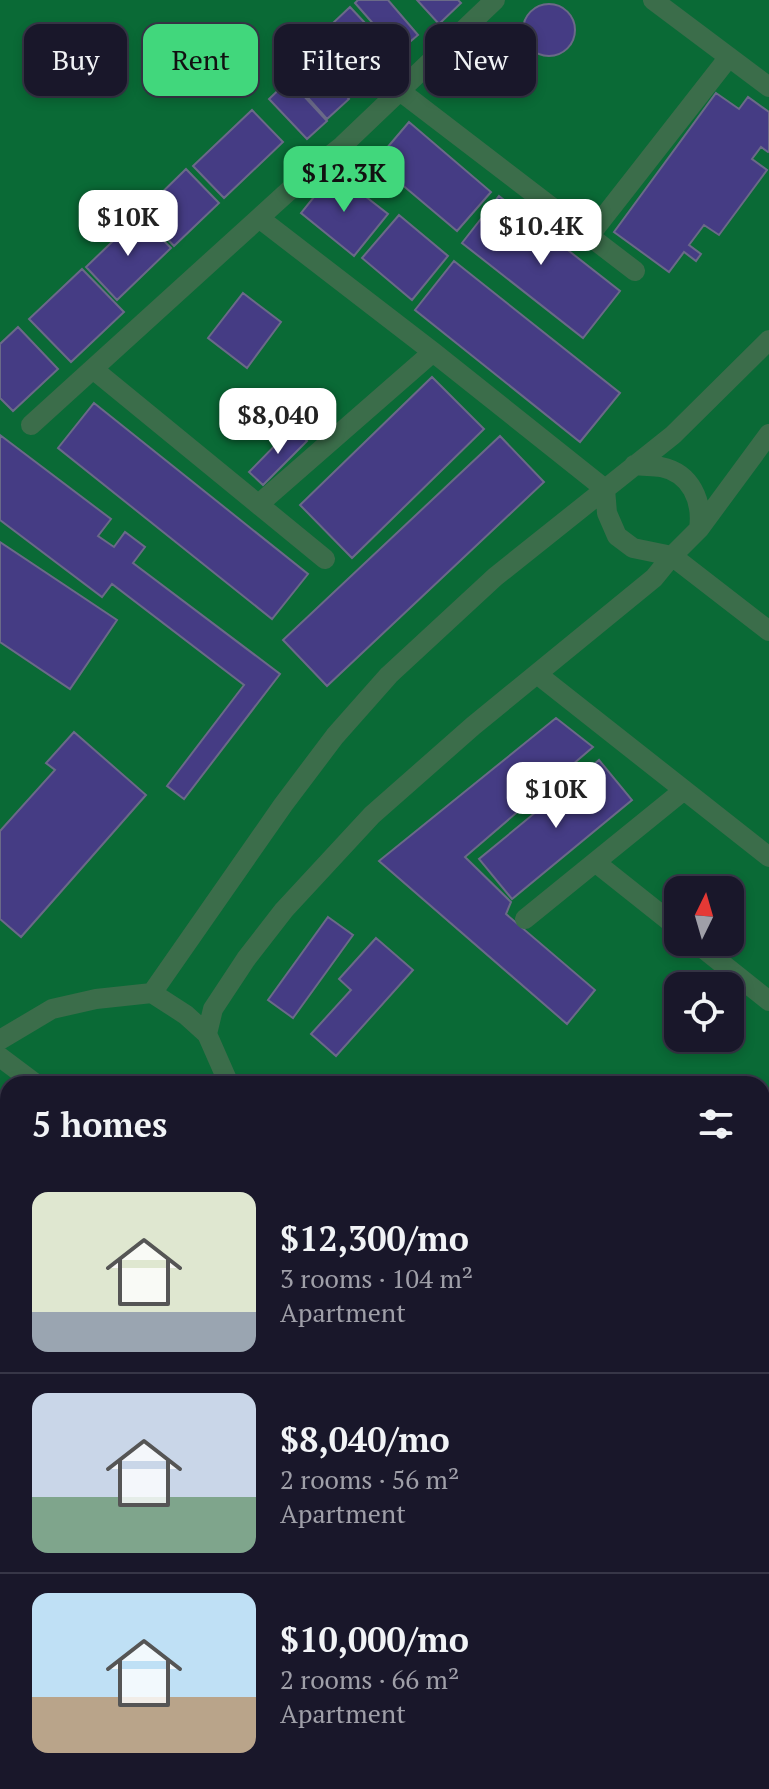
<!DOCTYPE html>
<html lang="en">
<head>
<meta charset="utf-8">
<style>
  :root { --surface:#19172a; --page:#222032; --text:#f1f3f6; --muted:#9f9fa8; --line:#373647; --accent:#41d77c }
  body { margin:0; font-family:"PT Serif",serif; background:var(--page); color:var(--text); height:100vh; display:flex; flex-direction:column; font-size:30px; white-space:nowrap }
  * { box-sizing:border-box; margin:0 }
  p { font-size:26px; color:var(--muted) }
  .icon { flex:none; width:44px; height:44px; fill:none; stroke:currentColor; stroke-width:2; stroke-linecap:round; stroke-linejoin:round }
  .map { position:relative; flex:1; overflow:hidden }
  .side { position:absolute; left:0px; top:1076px; width:770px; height:714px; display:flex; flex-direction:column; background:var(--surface); border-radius:24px 24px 0 0; box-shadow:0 4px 12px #0003,0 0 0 2px var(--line) }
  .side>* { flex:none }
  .banner { position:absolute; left:24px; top:24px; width:722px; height:72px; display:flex; gap:16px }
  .needle { width:52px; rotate:5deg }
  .controls { position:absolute; left:664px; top:876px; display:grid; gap:16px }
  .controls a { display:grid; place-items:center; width:80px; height:80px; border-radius:16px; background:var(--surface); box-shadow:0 4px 12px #0003,0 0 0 2px var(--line); font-size:40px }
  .price { position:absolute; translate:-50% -68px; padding:0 18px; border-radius:16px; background:#fff; color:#222; font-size:26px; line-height:52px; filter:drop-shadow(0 2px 4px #0008) }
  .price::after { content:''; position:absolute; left:50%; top:48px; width:24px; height:18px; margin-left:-12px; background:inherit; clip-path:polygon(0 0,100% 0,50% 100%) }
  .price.active { background:var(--accent); color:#111 }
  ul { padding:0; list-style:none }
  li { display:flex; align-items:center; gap:24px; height:200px; padding:0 32px }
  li+li { border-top:2px solid var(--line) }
  li span { display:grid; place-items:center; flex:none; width:224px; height:160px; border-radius:16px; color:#555 }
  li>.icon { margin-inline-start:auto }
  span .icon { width:96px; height:96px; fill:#fffc; stroke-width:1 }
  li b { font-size:34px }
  h2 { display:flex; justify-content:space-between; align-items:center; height:96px; padding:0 32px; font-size:34px }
  .chip { padding:0 28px; border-radius:16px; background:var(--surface); box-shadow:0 4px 12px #0003,0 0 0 2px var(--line); font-size:28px; line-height:72px }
  .chip.active { background:var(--accent); color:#111 }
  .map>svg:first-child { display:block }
  .forest { fill:#0a6a36; fill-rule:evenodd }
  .building { fill:#453c84; stroke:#6a6a88; stroke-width:2 }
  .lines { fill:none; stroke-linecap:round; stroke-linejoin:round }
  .street { stroke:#3b6d4a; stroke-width:20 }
</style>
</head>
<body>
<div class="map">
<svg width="769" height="1789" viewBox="0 0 769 1789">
  <rect width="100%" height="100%" fill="#211f38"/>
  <path class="forest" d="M 0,0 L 769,0 L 769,1789 L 0,1789 ZM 678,890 L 730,890 L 730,942 L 678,942 ZM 678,986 L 730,986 L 730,1038 L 678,1038 ZM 8,1084 L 762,1084 L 762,1782 L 8,1782 Z"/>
  <path class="building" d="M 358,0 L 388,0 L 418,35 L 398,52 L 355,3 Z
    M 417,0 L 458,0 L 461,3 L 439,24 Z
    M523 30a26 26 0 1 1 52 0a26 26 0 1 1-52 0Z
    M 350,7 L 396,56 L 378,72 L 333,23 Z
    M 329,25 L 374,78 L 353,96 L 307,43 Z
    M 305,50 L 349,99 L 327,119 L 283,70 Z
    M 289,80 L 327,121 L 307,139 L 269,99 Z
    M 716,93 L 739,109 L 748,97 L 769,112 L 769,151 L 768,152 L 761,147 L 752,159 L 767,170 L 719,235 L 704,225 L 689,245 L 701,254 L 696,261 L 684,252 L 669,272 L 614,232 Z
    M 252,110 L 283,142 L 224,198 L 193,166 Z
    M 409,122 L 491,192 L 457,231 L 375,162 Z
    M 186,169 L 219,203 L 174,246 L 142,212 Z
    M 334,172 L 388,214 L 354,256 L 301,213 Z
    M 499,196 L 620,291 L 583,338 L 462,243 Z
    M 399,215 L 448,256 L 412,300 L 362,258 Z
    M 139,216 L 171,248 L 117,300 L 86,267 Z
    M 454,261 L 620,393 L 580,442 L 415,310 Z
    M 82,269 L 124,312 L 71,362 L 29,319 Z
    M 243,293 L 281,322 L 247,368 L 208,338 Z
    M 18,327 L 58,369 L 13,411 L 0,398 L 0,344 Z
    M 432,377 L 484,429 L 352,558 L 300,505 Z
    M 94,403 L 308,574 L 272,619 L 58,448 Z
    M 293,427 L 307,441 L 263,485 L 249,472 Z
    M 0,435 L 111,519 L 98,536 L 114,547 L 125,532 L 145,547 L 133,563 L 280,674 L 184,799 L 167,786 L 244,685 L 112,584 L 102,597 L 0,520 Z
    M 500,436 L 544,482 L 327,686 L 283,640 Z
    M 0,542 L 117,620 L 70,689 L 0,642 Z
    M 556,718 L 593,747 L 465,857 L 511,902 L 506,914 L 595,990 L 567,1024 L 379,861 Z
    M 74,732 L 146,795 L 21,937 L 0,919 L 0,831 L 55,770 L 46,763 Z
    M 599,760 L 632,800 L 512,899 L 479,859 Z
    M 328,917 L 353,935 L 293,1018 L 268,1000 Z
    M 376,938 L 413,970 L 336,1056 L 311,1034 L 351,990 L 339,979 Z
    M 422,1077 L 433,1078 L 444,1084 L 408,1084 Z
    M 769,1182 L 769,1226 L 762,1233 L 762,1189 Z
    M 762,1448 L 769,1453 L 769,1524 L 762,1519 Z"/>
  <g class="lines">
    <path class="street" d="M 653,0 L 769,87
      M 400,91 L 635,271
      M 259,218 L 433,352 L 605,489 L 607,513 L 617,536 L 633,548 L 672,556 L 769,631
      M 589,236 L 729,57
      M 93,369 L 325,559
      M 31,425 L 314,168 L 342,146 L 495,0
      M 634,465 C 643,466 653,466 661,467 C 691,473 703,501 699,529
      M 259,504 L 433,352
      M 537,674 L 769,857
      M 595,862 L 678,928
      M 525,919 L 684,790
      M 695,942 L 769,1001
      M 152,993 L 186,1015 L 207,1034
      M 0,1040 L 52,1009 L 96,999 L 152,993 L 283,805 L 335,736 L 389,675 L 495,577 L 673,435 L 769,340
      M 0,1057 L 36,1084
      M 229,1084 L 207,1034 L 213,1009 L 246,959 L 284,910 L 372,815 L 473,726 L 654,578 L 672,556 L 699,529 L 769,434
      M 762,1373 L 769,1366
      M 762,1424 L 769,1430
      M 762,1631 L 769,1636
      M 0,1712 L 8,1722
      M 58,1782 L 63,1789"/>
  </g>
</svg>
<div class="controls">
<a><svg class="needle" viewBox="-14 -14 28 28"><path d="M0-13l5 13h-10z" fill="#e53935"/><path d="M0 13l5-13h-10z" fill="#9f9fa8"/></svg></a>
<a><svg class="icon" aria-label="locate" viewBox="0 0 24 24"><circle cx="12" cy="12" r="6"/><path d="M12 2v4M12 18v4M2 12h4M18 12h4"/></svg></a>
</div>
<b class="price active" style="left:344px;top:214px">$12.3K</b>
<b class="price" style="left:128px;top:258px">$10K</b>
<b class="price" style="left:541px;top:267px">$10.4K</b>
<b class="price" style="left:278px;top:456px">$8,040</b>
<b class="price" style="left:556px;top:830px">$10K</b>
<div class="banner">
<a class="chip">Buy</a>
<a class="chip active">Rent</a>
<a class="chip">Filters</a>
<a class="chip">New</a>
</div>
<section class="side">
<h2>5 homes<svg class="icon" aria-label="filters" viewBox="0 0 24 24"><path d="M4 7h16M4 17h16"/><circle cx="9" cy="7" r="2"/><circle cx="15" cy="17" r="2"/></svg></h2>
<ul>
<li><span style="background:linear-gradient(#dfe7d0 75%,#9aa5b1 0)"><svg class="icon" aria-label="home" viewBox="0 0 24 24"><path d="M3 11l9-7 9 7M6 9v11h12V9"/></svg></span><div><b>$12,300/mo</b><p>3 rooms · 104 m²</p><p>Apartment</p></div></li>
<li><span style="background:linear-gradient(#c9d6e8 65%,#7fa58c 0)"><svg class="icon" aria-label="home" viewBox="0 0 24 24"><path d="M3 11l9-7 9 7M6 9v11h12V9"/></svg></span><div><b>$8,040/mo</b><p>2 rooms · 56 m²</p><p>Apartment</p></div></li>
<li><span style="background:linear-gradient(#bfe0f5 65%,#b9a48a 0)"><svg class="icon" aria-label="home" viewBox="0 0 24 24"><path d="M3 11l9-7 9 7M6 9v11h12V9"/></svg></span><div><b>$10,000/mo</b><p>2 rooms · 66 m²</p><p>Apartment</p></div></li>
</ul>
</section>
</div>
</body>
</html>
